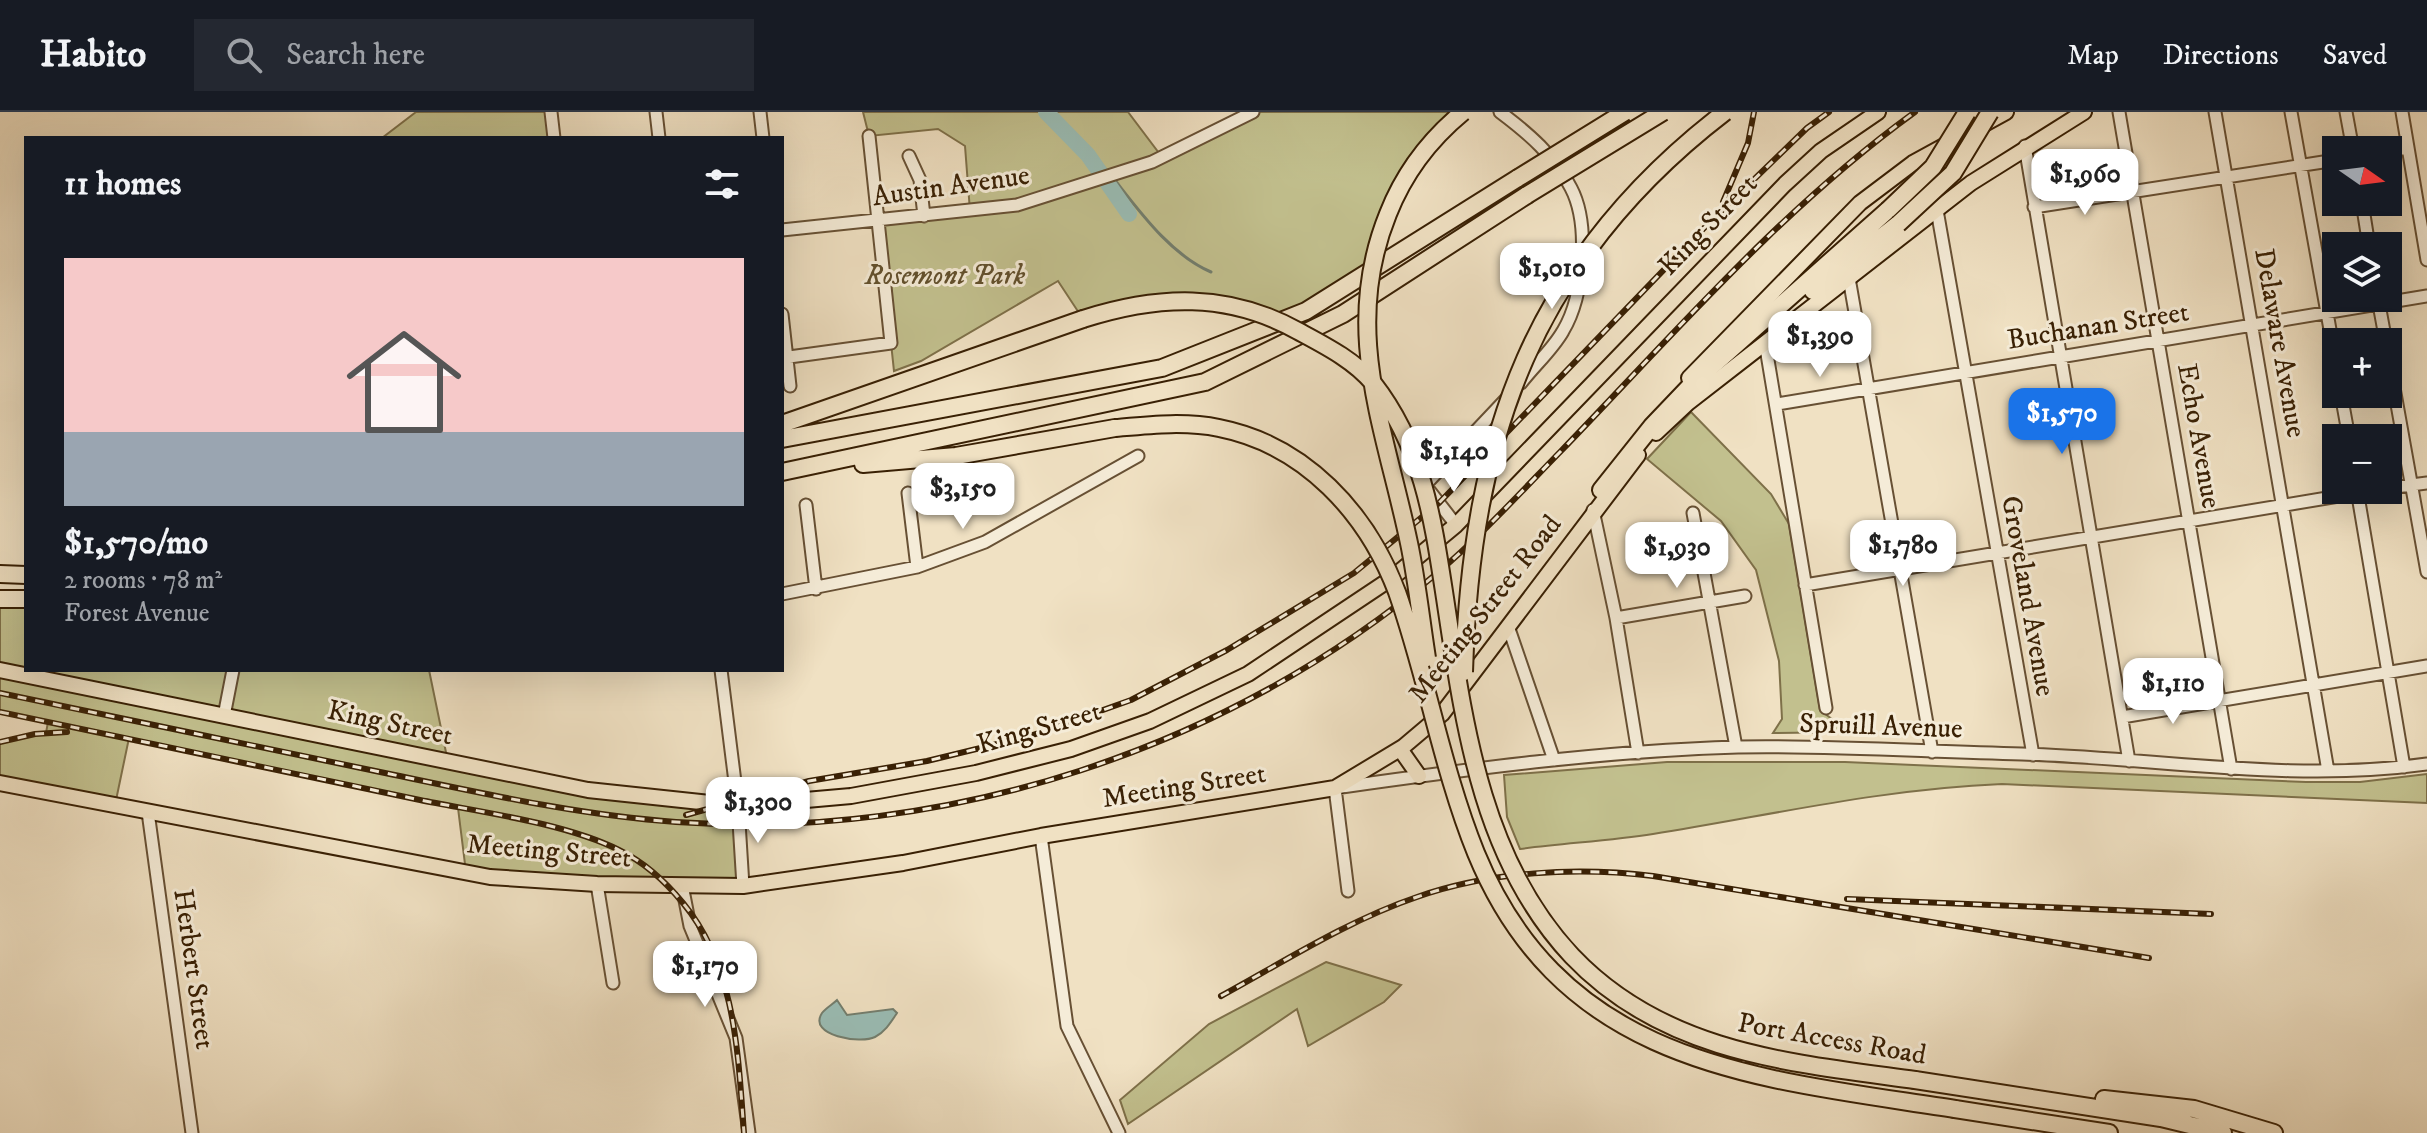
<!DOCTYPE html>
<html lang="en">
<head>
<meta charset="utf-8">
<style>
  :root { --surface:#171b24; --page:#242831; --text:#f1f3f6; --muted:#9ea1a6; --line:#363941; --accent:#1a73e8 }
  body { margin:0; font-family:"IM FELL DW Pica",serif; background:var(--page); color:var(--text); height:100vh; display:flex; flex-direction:column; font-size:30px; white-space:nowrap }
  * { box-sizing:border-box; margin:0 }
  p { font-size:26px; color:var(--muted) }
  .icon { flex:none; width:44px; height:44px; fill:none; stroke:currentColor; stroke-width:2; stroke-linecap:round; stroke-linejoin:round }
  .map { position:relative; flex:1; overflow:hidden }
  .side { position:absolute; left:24px; top:24px; width:760px; height:536px; display:flex; flex-direction:column; background:var(--surface); border-radius:0px; box-shadow:0 8px 32px #0002 }
  .side>* { flex:none }
  .needle { width:52px; rotate:104deg }
  .buttons { position:absolute; left:2322px; top:24px; display:grid; gap:16px }
  .buttons a { display:grid; place-items:center; width:80px; height:80px; border-radius:0px; background:var(--surface); box-shadow:0 8px 32px #0002; font-size:40px }
  .price { position:absolute; translate:-50% -68px; padding:0 18px; border-radius:16px; background:#fff; color:#222; font-size:26px; line-height:52px; filter:drop-shadow(0 2px 4px #0008) }
  .price::after { content:''; position:absolute; left:50%; top:48px; width:24px; height:18px; margin-left:-12px; background:inherit; clip-path:polygon(0 0,100% 0,50% 100%) }
  .price.on { background:var(--accent); color:#fff }
  ul { padding:0; list-style:none }
  li { display:grid; align-content:center; gap:16px; height:424px; padding:0 40px }
  li+li { border-top:2px solid var(--line) }
  li span { display:grid; place-items:center; height:248px; border-radius:0px; color:#555 }
  li>.icon { margin-inline-start:auto }
  span .icon { width:144px; height:144px; fill:#fffc; stroke-width:1 }
  li b { font-size:34px }
  h2 { display:flex; justify-content:space-between; align-items:center; height:96px; padding:0 40px; font-size:34px }
  header { display:flex; align-items:center; gap:48px; box-sizing:border-box; height:112px; padding:0 40px; background:var(--surface); border-bottom:2px solid var(--line) }
  header strong { font-size:38px }
  nav { display:flex; gap:44px; margin-inline-start:auto; font-size:28px }
  .search { width:560px; height:72px; background:var(--page); display:flex; align-items:center; gap:20px; box-sizing:border-box; padding:0 28px; border-radius:0px; color:var(--muted); font-size:30px }
  .map>svg:first-child { display:block }
  .green { fill:#c2c08e; stroke:#7e7049; stroke-width:2 }
  .water { fill:#9abdb5; stroke:#737e6e; stroke-width:2 }
  .lines { fill:none; stroke-linecap:round; stroke-linejoin:round }
  .stream { stroke:#737e6e; stroke-width:3 }
  .river { stroke:#9abdb5; stroke-width:16 }
  .minor-casing { stroke:#675034; stroke-width:15 }
  .major-casing { stroke:#392004; stroke-width:18 }
  .highway-casing { stroke:#392004; stroke-width:20 }
  .minor { stroke:#f5ecd8; stroke-width:11 }
  .major { stroke:#f0e1c3; stroke-width:14 }
  .highway { stroke:#f0e1c3; stroke-width:16 }
  .rail-casing { stroke:#392004; stroke-width:6 }
  .rail { stroke:#f5ecd8; stroke-width:3; stroke-dasharray:9; stroke-linecap:butt }
  .highway-bridge-casing { stroke:#392004; stroke-width:20; stroke-linecap:butt }
  .highway-bridge { stroke:#f0e1c3; stroke-width:16 }
  .labels { text-anchor:middle; dominant-baseline:central; stroke-width:6; stroke-linejoin:round; paint-order:stroke }
  .street-label { font-size:28px; fill:#392004; stroke:#f5ecd8 }
  .park-label { font-size:28px; font-style:italic; fill:#62502d; stroke:#f5ecd8 }
</style>
</head>
<body>
<header>
<strong>Habito</strong>
<div class="search"><svg class="icon" aria-label="search" viewBox="0 0 24 24"><circle cx="10" cy="10" r="6"/><path d="M15 15l6 6"/></svg>Search here</div>
<nav><a>Map</a><a>Directions</a><a>Saved</a></nav>
</header>
<div class="map">
<svg width="2427" height="1021" viewBox="0 0 2427 1021">
  <rect width="100%" height="100%" fill="#f0e1c3"/>
  <filter id="stains"><feTurbulence type="fractalNoise" baseFrequency=".0025" numOctaves="4"/><feColorMatrix values="0 0 0 0 .2 0 0 0 0 .09 0 0 0 0 .02 0 0 0 .5 -.17"/></filter>
  <radialGradient id="worn" r=".72"><stop offset=".6" stop-color="#630" stop-opacity="0"/><stop offset="1" stop-color="#630" stop-opacity=".3"/></radialGradient>
  <path class="green" d="M 416,0 L 551,0 L 554,26 L 382,26 Z
    M 863,0 L 1128,0 L 1162,45 L 1253,0 L 1460,0 L 1417,47 L 1369,159 L 1281,210 L 1217,190 L 1083,207 L 1058,169 L 921,249 L 894,259 L 878,109 L 970,99 L 965,34 L 938,17 L 869,24 Z
    M 1691,300 L 1771,382 L 1789,412 L 1820,598 L 1849,620 L 1773,621 L 1782,607 L 1779,549 L 1756,458 L 1721,409 L 1647,347 Z
    M 0,487 L 26,487 L 26,558 L 429,558 L 448,650 L 738,694 L 743,774 L 466,760 L 458,696 L 129,626 L 115,693 L 0,671 L 0,630 L 46,621 L 48,610 L 0,600 Z
    M 1667,650 L 1845,650 L 2306,670 L 2360,670 L 2427,662 L 2427,691 L 2002,672 C 1881,677 1772,703 1653,722 C 1609,729 1564,731 1520,737 L 1507,705 L 1504,663 Z
    M 1326,850 L 1401,873 L 1384,890 L 1308,934 L 1297,897 L 1128,1012 L 1120,988 L 1209,912 Z"/>
  <path class="water" d="M 837,888 L 847,903 L 893,897 L 897,901 C 891,910 885,920 875,925 C 861,932 807,924 822,901 C 826,896 833,892 837,888 Z"/>
  <g class="lines">
    <path class="stream" d="M 1052,0 L 1109,61
      M 1114,67 C 1140,100 1171,143 1211,160"/>
    <path class="river" d="M 1046,0 L 1088,43 L 1129,102"/>
    <defs>
      <path id="minor" d="M 551,0 L 554,26
        M 656,0 L 659,26
        M 760,0 L 763,26
        M 1500,0 C 1528,21 1555,44 1571,76 C 1590,112 1584,184 1563,219 C 1553,237 1534,254 1521,271
        M 2119,0 L 2231,657
        M 2215,0 L 2328,659
        M 2291,0 L 2336,251
        M 2346,0 L 2353,38
        M 2402,0 L 2427,148
        M 2025,34 L 2129,649
        M 2388,39 L 2408,36
        M 909,44 L 920,68 L 924,104
        M 2362,90 L 2369,134
        M 2034,95 L 2336,48
        M 1937,98 L 2033,643
        M 782,118 L 1017,93 L 1152,50 L 1253,0
        M 1849,166 L 1932,640
        M 2378,187 L 2386,230
        M 782,202 L 790,274
        M 1765,230 L 1826,596
        M 2388,242 L 2427,460
        M 782,246 L 891,231 L 869,24
        M 2341,282 L 2349,326
        M 1777,292 L 2427,184
        M 2388,376 L 2427,371
        M 2357,378 L 2404,655
        M 908,381 L 917,455
        M 806,393 L 816,477
        M 1593,398 L 1616,506 L 1638,641
        M 1693,401 L 1736,635
        M 1456,413 L 1425,373 L 1509,284
        M 1805,473 L 2375,378
        M 782,482 L 917,455 L 985,430 L 1138,344
        M 1616,506 L 1745,484
        M 1508,514 L 1554,648
        M 721,558 L 738,694 L 743,774
        M 224,604 L 233,558
        M 2122,605 L 2427,554
        M 148,700 L 192,1021
        M 1041,724 L 1067,914 L 1119,1021
        M 597,772 L 613,871
        M 682,773 L 690,814 L 736,926 L 749,1021
        M 1348,779 L 1335,676 C 1468,657 1603,639 1738,635 C 1833,633 1928,640 2022,642 C 2157,646 2292,671 2427,652"/>
      <path id="major" d="M 1689,266 L 1860,91 L 1913,51 L 2006,0
        M 1656,321 L 1688,291 L 1971,71 L 2084,0
        M 0,558 L 588,678 L 738,694 L 851,684 L 976,661 L 1071,637 L 1150,609 L 1248,562 L 1392,466 L 1456,413 L 1785,72 L 1821,39 L 1878,0
        M 1400,637 L 1419,664
        M 0,671 L 490,765 L 597,772 L 743,774 L 903,751 L 1041,724 L 1335,676 L 1403,635 L 1442,602 L 1638,343"/>
      <path id="highway" d="M 1813,179 L 1898,112
        M 782,312 L 1083,207
        M 782,327 L 1162,256 L 1306,199 L 1518,66
        M 863,352 L 956,344 L 1115,316
        M 782,360 L 1205,270 L 1343,202 L 1527,83
        M 1601,378 L 1652,314 L 1693,271 L 1888,98
        M 0,462 L 26,463
        M 0,487 L 26,487
        M 1915,968 L 2161,1006 L 2223,1021
        M 2104,987 L 2194,997 L 2274,1021
        M 1955,997 L 2109,1021"/>
    </defs>
    <use href="#minor" class="minor-casing"/>
    <use href="#major" class="major-casing"/>
    <use href="#highway" class="highway-casing"/>
    <use href="#minor" class="minor"/>
    <use href="#major" class="major"/>
    <use href="#highway" class="highway"/>
    <defs>
      <path id="rail" d="M 1723,90 L 1748,31 L 1754,0
        M 0,581 C 128,608 257,634 385,661 C 482,681 577,703 676,710 C 946,729 1229,637 1436,462 C 1481,424 1520,381 1561,339 C 1674,222 1782,96 1915,0
        M 0,600 C 140,629 280,658 420,688 C 480,700 565,711 619,738 C 644,750 665,769 683,791 C 736,855 738,943 744,1021
        M 0,630 L 35,622 L 67,620
        M 686,703 L 809,669 L 927,649 L 1030,624 L 1131,588 L 1227,538 L 1354,461 L 1439,391 L 1707,113 L 1807,16 L 1829,0
        M 1847,787 L 2211,802
        M 1221,884 C 1285,849 1349,808 1417,785 C 1491,759 1577,755 1653,764 L 2149,846"/>
    </defs>
    <use href="#rail" class="rail-casing"/>
    <use href="#rail" class="rail"/>
    <defs>
      <path id="highway-bridge" d="M 1518,66 L 1625,0
        M 1527,83 L 1663,0
        M 1888,98 L 1933,55 L 1967,0
        M 1898,112 L 1953,61 L 1990,0
        M 1083,207 C 1158,183 1228,180 1298,219 C 1324,233 1354,248 1373,271 C 1423,335 1433,408 1445,486 C 1464,612 1481,747 1572,844 C 1664,941 1791,951 1915,968
        M 1115,316 C 1149,313 1185,309 1219,316 C 1305,333 1367,401 1397,480 C 1427,565 1442,657 1476,741 C 1564,955 1757,966 1955,997
        M 1427,546 C 1421,508 1417,469 1409,431 C 1385,316 1341,218 1388,102 C 1404,61 1429,28 1463,0
        M 1464,560 C 1471,325 1533,147 1725,0"/>
    </defs>
    <use href="#highway-bridge" class="highway-bridge-casing"/>
    <use href="#highway-bridge" class="highway-bridge"/>
  </g>
  <g class="labels">
    <g class="street-label">
      <text transform="translate(951 74) rotate(-8)">Austin Avenue</text>
      <text transform="translate(1708 113) rotate(-46)">King Street</text>
      <text transform="translate(2098 214) rotate(-9)">Buchanan Street</text>
      <text transform="translate(2280 231) rotate(80)">Delaware Avenue</text>
      <text transform="translate(2199 324) rotate(80)">Echo Avenue</text>
      <text transform="translate(2028 484) rotate(80)">Groveland Avenue</text>
      <text transform="translate(1485 497) rotate(-52)">Meeting Street Road</text>
      <text transform="translate(390 611) rotate(12)">King Street</text>
      <text transform="translate(1881 614) rotate(2)">Spruill Avenue</text>
      <text transform="translate(1039 616) rotate(-16)">King Street</text>
      <text transform="translate(1184 674) rotate(-9)">Meeting Street</text>
      <text transform="translate(549 739) rotate(5)">Meeting Street</text>
      <text transform="translate(194 857) rotate(82)">Herbert Street</text>
      <text transform="translate(1832 927) rotate(10)">Port Access Road</text>
    </g>
    <g class="park-label">
      <text x="945" y="163">Rosemont Park</text>
    </g>
  </g>
  <rect width="100%" height="100%" filter="url(#stains)"/>
  <rect width="100%" height="100%" fill="url(#worn)"/>
</svg>
<div class="buttons">
<a><svg class="needle" viewBox="-14 -14 28 28"><path d="M0-13l5 13h-10z" fill="#e53935"/><path d="M0 13l5-13h-10z" fill="#9ea1a6"/></svg></a>
<a><svg class="icon" aria-label="layers" viewBox="0 0 24 24"><path d="M12 4l9 5-9 5-9-5zM3 14l9 5 9-5"/></svg></a>
<a>+</a>
<a>−</a>
</div>
<b class="price" style="left:2085px;top:105px">$1,960</b>
<b class="price" style="left:1552px;top:199px">$1,010</b>
<b class="price" style="left:1820px;top:267px">$1,390</b>
<b class="price on" style="left:2062px;top:344px">$1,570</b>
<b class="price" style="left:1454px;top:382px">$1,140</b>
<b class="price" style="left:963px;top:419px">$3,150</b>
<b class="price" style="left:1903px;top:476px">$1,780</b>
<b class="price" style="left:1677px;top:478px">$1,930</b>
<b class="price" style="left:2173px;top:614px">$1,110</b>
<b class="price" style="left:758px;top:733px">$1,300</b>
<b class="price" style="left:705px;top:897px">$1,170</b>
<section class="side">
<h2>11 homes<svg class="icon" aria-label="filters" viewBox="0 0 24 24"><path d="M4 7h16M4 17h16"/><circle cx="9" cy="7" r="2"/><circle cx="15" cy="17" r="2"/></svg></h2>
<ul>
<li><span style="background:linear-gradient(#f6c9c9 70%,#9aa5b1 0)"><svg class="icon" aria-label="home" viewBox="0 0 24 24"><path d="M3 11l9-7 9 7M6 9v11h12V9"/></svg></span><div><b>$1,570/mo</b><p>2 rooms · 78 m²</p><p>Forest Avenue</p></div></li>
</ul>
</section>
</div>
</body>
</html>
